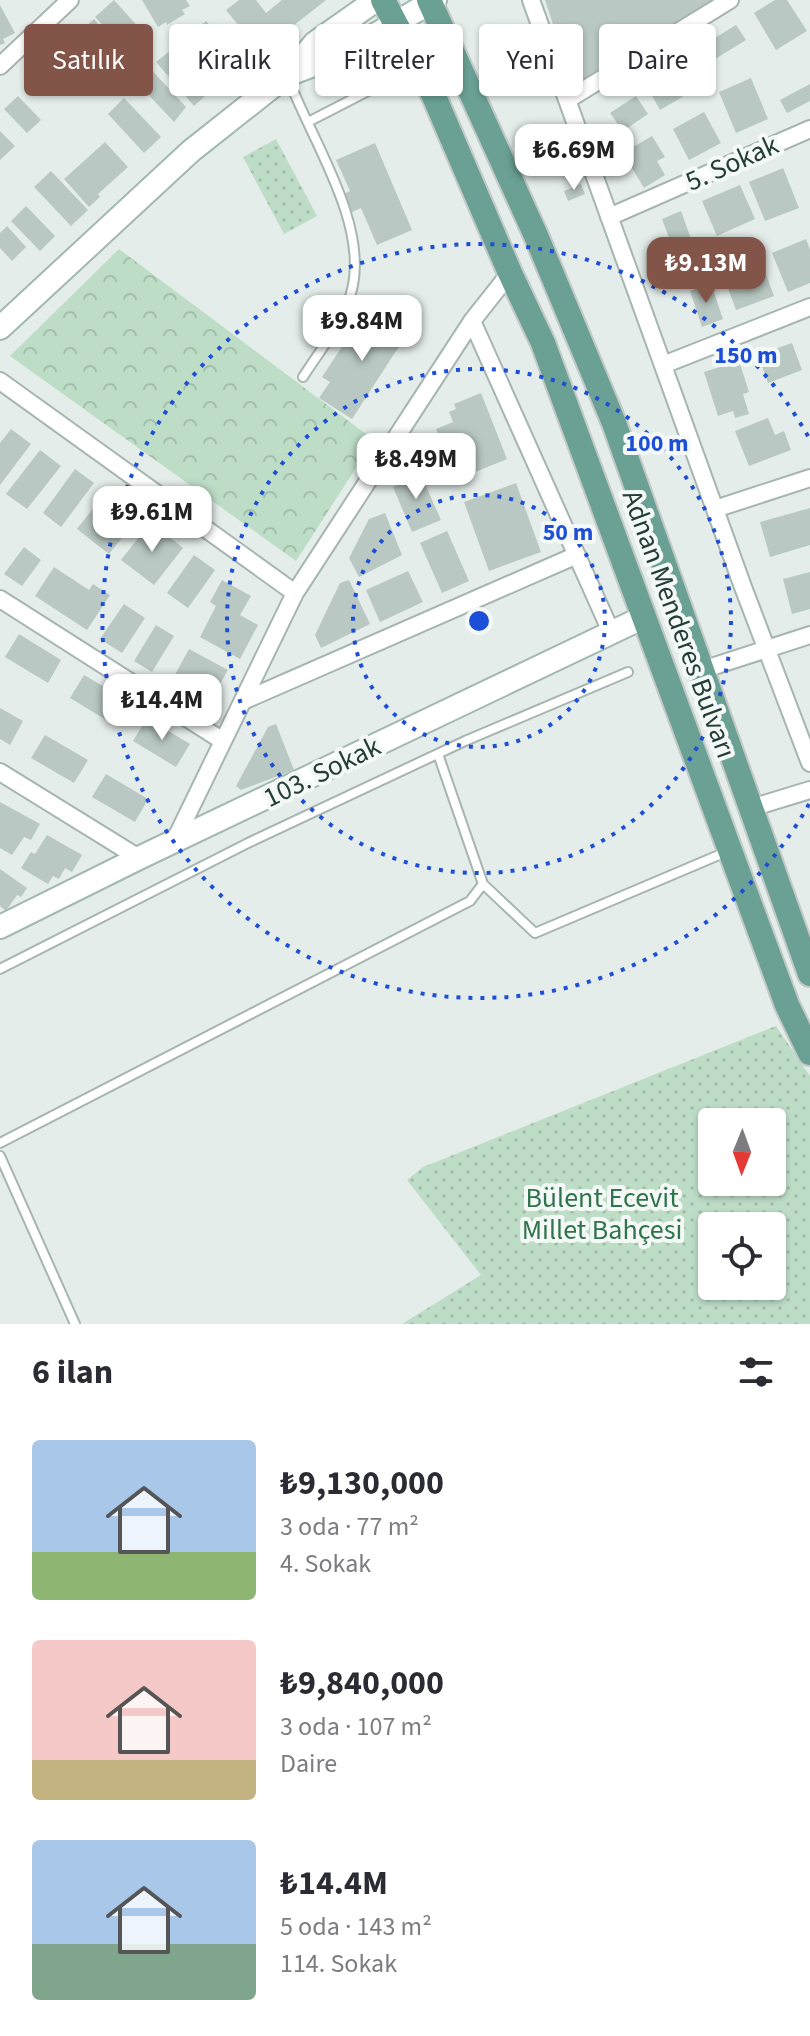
<!DOCTYPE html>
<html lang="tr">
<head>
<meta charset="utf-8">
<style>
  :root { --surface:#fff; --page:#f7f7f7; --text:#2b2b33; --muted:#7c7c81; --accent:#835448 }
  body { margin:0; font-family:"Source Sans 3",sans-serif; background:var(--page); color:var(--text); height:100vh; display:flex; flex-direction:column; font-size:30px; white-space:nowrap }
  * { box-sizing:border-box; margin:0 }
  p { font-size:26px; color:var(--muted) }
  .icon { flex:none; width:44px; height:44px; fill:none; stroke:currentColor; stroke-width:2; stroke-linecap:round; stroke-linejoin:round }
  .map { position:relative; height:1324px; overflow:hidden }
  .panel { display:flex; flex-direction:column; background:var(--surface); flex:1 }
  .panel>* { flex:none }
  .banner { position:absolute; left:24px; top:24px; width:762px; height:72px; display:flex; gap:16px }
  .needle { width:52px; rotate:181deg }
  .tools { position:absolute; left:698px; top:1108px; display:grid; gap:16px }
  .tools a { display:grid; place-items:center; width:88px; height:88px; border-radius:8px; background:var(--surface); box-shadow:0 2px 6px #0004; font-size:40px }
  .price { position:absolute; translate:-50% -68px; padding:0 18px; border-radius:16px; background:#fff; color:#222; font-size:26px; line-height:52px; filter:drop-shadow(0 2px 4px #0008) }
  .price::after { content:''; position:absolute; left:50%; top:48px; width:24px; height:18px; margin-left:-12px; background:inherit; clip-path:polygon(0 0,100% 0,50% 100%) }
  .price.on { background:var(--accent); color:#fff }
  ul { padding:0; list-style:none }
  li { display:flex; align-items:center; gap:24px; height:200px; padding:0 32px }
  li span { display:grid; place-items:center; flex:none; width:224px; height:160px; border-radius:8px; color:#555 }
  li>.icon { margin-inline-start:auto }
  span .icon { width:96px; height:96px; fill:#fffc; stroke-width:1 }
  li b { font-size:34px }
  h2 { display:flex; justify-content:space-between; align-items:center; height:96px; padding:0 32px; font-size:34px }
  .pill { padding:0 28px; border-radius:8px; background:var(--surface); box-shadow:0 2px 6px #0004; font-size:28px; line-height:72px }
  .pill.on { background:var(--accent); color:#fff }
  .map>svg:first-child { display:block }
  .forest { fill:url(#forest-crowns) }
  .park { fill:url(#park-dots); fill-rule:evenodd }
  .building { fill:#b9c8c2 }
  .lines { fill:none; stroke-linecap:round; stroke-linejoin:round }
  .lane-casing { stroke:#a7b5b0; stroke-width:12 }
  .street-casing { stroke:#a7b5b0; stroke-width:20 }
  .secondary-casing { stroke:#a2b8b1; stroke-width:26 }
  .primary-casing { stroke:#c2c9c7; stroke-width:28 }
  .lane { stroke:#fff; stroke-width:8 }
  .street { stroke:#fff; stroke-width:16 }
  .secondary { stroke:#fff; stroke-width:22 }
  .primary { stroke:#6aa194; stroke-width:24 }
  .ring { fill:none; stroke:#1d4ed8; stroke-width:4; stroke-dasharray:4 8 }
  .labels { text-anchor:middle; dominant-baseline:central; stroke-width:8; stroke-linejoin:round; paint-order:stroke }
  .street-label { font-size:28px; fill:#243e37; stroke:#f4f9f7 }
  .park-label { font-size:28px; fill:#2f744a; stroke:#f4f9f7 }
  .centre { fill:#1d4ed8; stroke:#f4f9f7; stroke-width:4 }
  .ring-label { font-size:24px; text-anchor:middle; font-weight:bold; fill:#1d4ed8; stroke:#f4f9f7; stroke-width:8; stroke-linejoin:round; paint-order:stroke }
</style>
</head>
<body>
<div class="map">
<svg width="810" height="1324" viewBox="0 0 810 1324">
  <defs>
    <pattern id="forest-crowns" width="20" height="18" patternUnits="userSpaceOnUse" patternTransform="scale(2)"><rect width="20" height="18" fill="#beddc7"/><path d="M2 6a3 3 0 1 1 6 0M12 15a3 3 0 1 1 6 0" fill="none" stroke="#a3bfac"/></pattern>
    <pattern id="park-dots" width="8" height="8" patternUnits="userSpaceOnUse" patternTransform="scale(2)"><rect width="8" height="8" fill="#beddc7"/><path d="M2 2h.1M6 6h.1" fill="none" stroke="#a3bfac" stroke-width="1.8" stroke-linecap="round"/></pattern>
  </defs>
  <rect width="100%" height="100%" fill="#e4ede9"/>
  <path class="forest" d="M 119,249 L 374,440 L 296,561 L 10,356 Z"/>
  <path class="park" d="M 276,139 L 317,216 L 284,234 L 243,157 Z
    M 776,1026 L 810,1076 L 810,1324 L 402,1324 L 481,1275 L 407,1180 L 423,1167 ZM 712,1122 L 772,1122 L 772,1182 L 712,1182 ZM 712,1226 L 772,1226 L 772,1286 L 712,1286 Z"/>
  <path class="building" d="M 114,0 L 141,30 L 128,42 L 119,33 L 114,37 L 95,17 Z
    M 142,0 L 186,0 L 190,6 L 182,10 L 185,14 L 167,25 L 166,22 L 158,27 Z
    M 239,0 L 256,0 L 266,13 L 282,0 L 326,0 L 260,52 L 226,10 Z
    M 545,0 L 713,0 L 574,88 Z
    M 775,0 L 787,0 L 807,31 L 776,50 L 754,13 Z
    M 0,5 L 15,33 L 3,39 L 5,43 L 0,45 Z
    M 94,19 L 119,49 L 106,61 L 102,56 L 86,71 L 93,78 L 76,94 L 54,69 L 58,66 L 51,58 Z
    M 206,21 L 243,64 L 226,79 L 189,36 Z
    M 736,25 L 746,40 L 712,61 L 702,46 Z
    M 176,46 L 213,89 L 194,106 L 156,62 Z
    M 145,63 L 186,107 L 174,122 L 131,76 Z
    M 674,78 L 684,96 L 660,110 L 650,92 Z
    M 751,78 L 768,119 L 736,133 L 719,92 Z
    M 810,84 L 810,101 L 787,113 L 780,100 Z
    M 18,96 L 41,120 L 27,133 L 4,109 Z
    M 636,96 L 648,114 L 623,131 L 610,113 Z
    M 124,98 L 161,137 L 144,153 L 108,114 Z
    M 704,112 L 721,143 L 689,160 L 673,129 Z
    M 0,131 L 15,146 L 0,160 Z
    M 564,133 L 572,160 L 560,163 L 552,137 Z
    M 652,136 L 665,157 L 657,161 L 665,175 L 644,188 L 623,153 Z
    M 105,142 L 128,167 L 98,194 L 100,197 L 89,207 L 64,179 Z
    M 375,143 L 412,230 L 377,245 L 361,208 L 352,212 L 344,194 L 350,191 L 336,160 Z
    M 783,168 L 799,208 L 765,221 L 749,182 Z
    M 51,171 L 88,210 L 71,226 L 34,187 Z
    M 581,184 L 585,194 L 568,201 L 564,191 Z
    M 740,185 L 755,219 L 717,236 L 702,201 Z
    M 26,206 L 55,236 L 40,251 L 11,221 Z
    M 681,211 L 694,247 L 675,254 L 662,219 Z
    M 7,226 L 26,247 L 12,261 L 0,248 L 0,233 Z
    M 806,239 L 810,250 L 810,283 L 788,292 L 772,253 Z
    M 764,269 L 774,296 L 736,310 L 726,283 Z
    M 711,284 L 723,319 L 702,327 L 690,291 Z
    M 374,308 L 409,331 L 352,419 L 319,398 L 330,382 L 322,377 L 345,342 L 350,346 Z
    M 792,343 L 802,370 L 768,383 L 758,355 Z
    M 739,361 L 749,392 L 743,394 L 749,414 L 735,418 L 733,411 L 718,416 L 704,372 Z
    M 481,393 L 507,459 L 456,480 L 436,429 L 453,422 L 449,412 L 456,409 L 454,404 Z
    M 768,418 L 775,435 L 784,431 L 791,450 L 749,466 L 735,431 Z
    M 11,429 L 31,444 L 0,485 L 0,443 Z
    M 40,450 L 61,466 L 27,509 L 6,494 Z
    M 417,466 L 441,520 L 412,532 L 393,487 L 407,481 L 403,472 Z
    M 75,469 L 94,483 L 61,527 L 43,513 Z
    M 516,483 L 541,552 L 489,571 L 464,502 Z
    M 106,492 L 139,517 L 109,554 L 77,529 Z
    M 810,508 L 810,545 L 770,557 L 760,522 Z
    M 385,513 L 402,555 L 359,577 L 349,558 L 369,519 Z
    M 151,522 L 183,548 L 154,585 L 121,560 Z
    M 447,531 L 469,581 L 442,593 L 420,543 Z
    M 24,547 L 41,560 L 22,586 L 4,574 Z
    M 194,555 L 215,570 L 188,608 L 167,593 Z
    M 54,567 L 89,590 L 93,584 L 110,595 L 87,630 L 35,596 Z
    M 408,571 L 423,602 L 380,622 L 366,590 Z
    M 810,572 L 810,609 L 792,614 L 783,579 Z
    M 222,580 L 251,596 L 240,615 L 258,625 L 240,659 L 200,637 L 216,606 L 210,602 Z
    M 349,580 L 370,624 L 321,648 L 315,635 L 340,583 Z
    M 124,604 L 145,618 L 122,653 L 100,639 Z
    M 156,625 L 174,636 L 152,672 L 134,661 Z
    M 19,634 L 61,660 L 48,683 L 5,657 Z
    M 189,649 L 228,670 L 209,703 L 171,682 Z
    M 84,675 L 127,700 L 113,724 L 70,698 Z
    M 0,708 L 23,721 L 10,745 L 0,739 Z
    M 147,718 L 190,744 L 176,767 L 133,741 Z
    M 276,724 L 294,770 L 241,790 L 236,786 L 268,727 Z
    M 45,735 L 88,760 L 74,783 L 31,758 Z
    M 106,774 L 148,799 L 135,822 L 92,797 Z
    M 0,802 L 40,824 L 31,840 L 24,837 L 12,855 L 0,848 Z
    M 47,835 L 82,855 L 72,872 L 65,868 L 59,879 L 53,876 L 48,884 L 21,868 L 31,852 L 35,854 Z
    M 0,869 L 27,888 L 21,897 L 17,895 L 6,911 L 0,906 Z"/>
  <g class="lines">
    <defs>
      <path id="lane" d="M 287,75 C 309,136 366,218 353,285 C 347,317 321,349 303,377
        M 308,122 L 374,88
        M 483,884 L 535,933 L 726,852
        M 0,969 L 248,843 L 465,741 L 628,672
        M 0,1143 L 470,901 L 483,884 L 438,754
        M 0,1156 L 75,1324"/>
      <path id="street" d="M 531,0 L 743,587 L 810,763
        M 0,66 L 70,0
        M 569,99 L 730,0
        M 609,217 L 810,129
        M 472,321 L 612,634
        M 663,365 L 810,307
        M 0,381 L 295,593
        M 715,509 L 810,478
        M 0,599 L 223,741
        M 702,670 L 810,635
        M 243,701 L 577,555
        M 0,772 L 139,858
        M 751,808 L 810,790
        M 174,842 L 295,593 L 472,321 L 510,273"/>
      <path id="secondary" d="M 289,73 L 315,43 L 376,0
        M 0,328 L 191,151 L 287,75 L 342,54 L 435,0
        M 0,927 L 139,858 L 644,617"/>
      <path id="primary" d="M 383,0 L 433,94 L 510,273 L 543,343 L 787,1005 L 810,1053
        M 429,0 L 537,238 L 614,423 L 810,974"/>
    </defs>
    <use href="#lane" class="lane-casing"/>
    <use href="#street" class="street-casing"/>
    <use href="#secondary" class="secondary-casing"/>
    <use href="#primary" class="primary-casing"/>
    <use href="#lane" class="lane"/>
    <use href="#street" class="street"/>
    <use href="#secondary" class="secondary"/>
    <use href="#primary" class="primary"/>
  </g>
  <g class="ring">
    <circle cx="479" cy="621" r="126"/>
    <circle cx="479" cy="621" r="252"/>
    <path d="M809 804A377 377 0 1 1 809 438"/>
  </g>
  <g class="labels">
    <g class="street-label">
      <text transform="translate(732 163) rotate(-24)">5. Sokak</text>
      <text transform="translate(679 624) rotate(70)">Adnan Menderes Bulvarı</text>
      <text transform="translate(322 772) rotate(-26)">103. Sokak</text>
    </g>
    <g class="park-label">
      <text x="602" y="1198">Bülent Ecevit<tspan x="602" dy="32">Millet Bahçesi</tspan></text>
    </g>
  </g>
  <circle cx="479" cy="621" r="12" class="centre"/>
  <g class="ring-label">
    <text x="746" y="363">150 m</text>
    <text x="657" y="451">100 m</text>
    <text x="568" y="540">50 m</text>
  </g>
</svg>
<div class="tools">
<a><svg class="needle" viewBox="-14 -14 28 28"><path d="M0-13l5 13h-10z" fill="#e53935"/><path d="M0 13l5-13h-10z" fill="#7c7c81"/></svg></a>
<a><svg class="icon" aria-label="locate" viewBox="0 0 24 24"><circle cx="12" cy="12" r="6"/><path d="M12 2v4M12 18v4M2 12h4M18 12h4"/></svg></a>
</div>
<b class="price" style="left:574px;top:192px">₺6.69M</b>
<b class="price on" style="left:706px;top:305px">₺9.13M</b>
<b class="price" style="left:362px;top:363px">₺9.84M</b>
<b class="price" style="left:416px;top:501px">₺8.49M</b>
<b class="price" style="left:152px;top:554px">₺9.61M</b>
<b class="price" style="left:162px;top:742px">₺14.4M</b>
<div class="banner">
<a class="pill on">Satılık</a>
<a class="pill">Kiralık</a>
<a class="pill">Filtreler</a>
<a class="pill">Yeni</a>
<a class="pill">Daire</a>
</div>
</div>
<section class="panel">
<h2>6 ilan<svg class="icon" aria-label="filters" viewBox="0 0 24 24"><path d="M4 7h16M4 17h16"/><circle cx="9" cy="7" r="2"/><circle cx="15" cy="17" r="2"/></svg></h2>
<ul>
<li><span style="background:linear-gradient(#a9c7e8 70%,#8fb573 0)"><svg class="icon" aria-label="home" viewBox="0 0 24 24"><path d="M3 11l9-7 9 7M6 9v11h12V9"/></svg></span><div><b>₺9,130,000</b><p>3 oda · 77 m²</p><p>4. Sokak</p></div></li>
<li><span style="background:linear-gradient(#f6c9c9 75%,#c2b280 0)"><svg class="icon" aria-label="home" viewBox="0 0 24 24"><path d="M3 11l9-7 9 7M6 9v11h12V9"/></svg></span><div><b>₺9,840,000</b><p>3 oda · 107 m²</p><p>Daire</p></div></li>
<li><span style="background:linear-gradient(#a9c7e8 65%,#7fa58c 0)"><svg class="icon" aria-label="home" viewBox="0 0 24 24"><path d="M3 11l9-7 9 7M6 9v11h12V9"/></svg></span><div><b>₺14.4M</b><p>5 oda · 143 m²</p><p>114. Sokak</p></div></li>
</ul>
</section>
</body>
</html>
